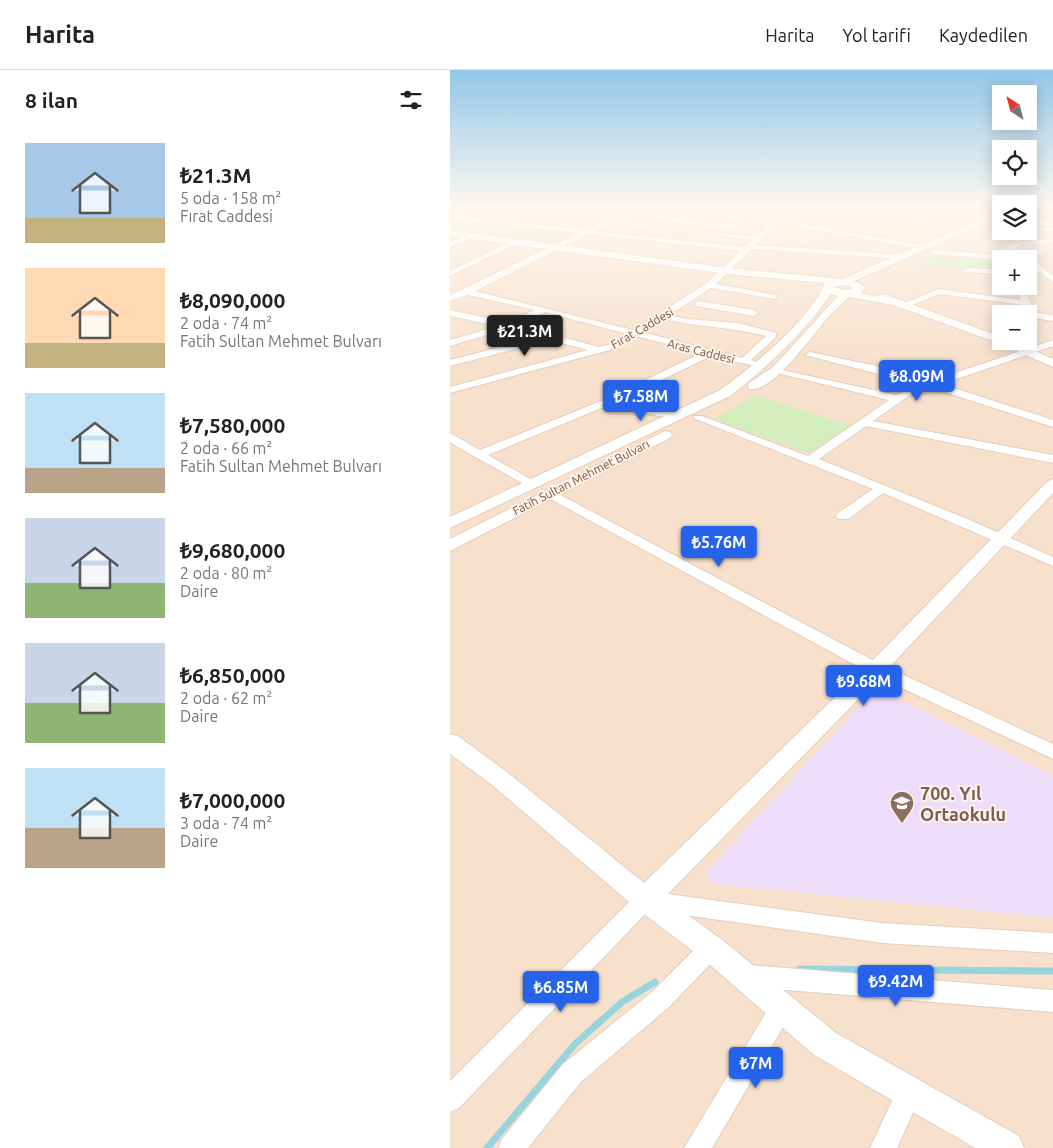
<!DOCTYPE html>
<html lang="tr">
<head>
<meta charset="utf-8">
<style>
  :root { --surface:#fff; --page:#f6f6f6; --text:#222; --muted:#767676; --line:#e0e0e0; --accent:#2563eb }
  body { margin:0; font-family:Ubuntu,sans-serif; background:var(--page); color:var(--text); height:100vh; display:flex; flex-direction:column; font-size:19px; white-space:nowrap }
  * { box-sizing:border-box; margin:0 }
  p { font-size:16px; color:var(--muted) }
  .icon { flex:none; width:28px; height:28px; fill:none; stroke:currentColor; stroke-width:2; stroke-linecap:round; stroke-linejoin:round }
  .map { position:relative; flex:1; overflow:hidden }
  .sheet { display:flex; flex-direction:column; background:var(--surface); width:450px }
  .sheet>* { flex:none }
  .needle { width:32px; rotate:324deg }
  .tools { position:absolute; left:542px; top:15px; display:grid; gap:10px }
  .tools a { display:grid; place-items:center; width:45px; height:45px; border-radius:0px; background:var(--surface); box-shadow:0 2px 12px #0003; font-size:25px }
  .price { position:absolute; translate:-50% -42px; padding:0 11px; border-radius:5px; background:var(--accent); color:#fff; font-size:16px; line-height:32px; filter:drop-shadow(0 1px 2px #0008) }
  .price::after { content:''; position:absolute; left:50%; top:30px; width:15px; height:11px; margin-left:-8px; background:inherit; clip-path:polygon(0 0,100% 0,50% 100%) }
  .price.active { background:#222; color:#fff }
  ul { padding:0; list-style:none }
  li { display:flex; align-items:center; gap:15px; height:125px; padding:0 25px }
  li span { display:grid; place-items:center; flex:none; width:140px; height:100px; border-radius:0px; color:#555 }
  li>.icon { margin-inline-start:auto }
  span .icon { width:60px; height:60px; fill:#fffc; stroke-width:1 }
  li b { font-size:21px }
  h2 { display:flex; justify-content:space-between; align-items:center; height:60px; padding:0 25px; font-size:21px }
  header { display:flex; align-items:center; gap:30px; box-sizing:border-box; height:70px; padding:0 25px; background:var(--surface); border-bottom:1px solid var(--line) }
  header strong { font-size:24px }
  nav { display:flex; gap:28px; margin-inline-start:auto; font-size:18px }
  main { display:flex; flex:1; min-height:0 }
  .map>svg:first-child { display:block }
  .residential { fill:#f7e1cc; fill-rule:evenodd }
  .education { fill:#eddcfa }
  .green { fill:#d3edbc }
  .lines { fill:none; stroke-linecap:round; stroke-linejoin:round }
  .stream { stroke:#97d5dc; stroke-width:7 }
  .minor-casing { stroke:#e5cdbd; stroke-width:2 }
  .tertiary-casing { stroke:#e5cdbd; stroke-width:2 }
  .minor { fill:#fff; fill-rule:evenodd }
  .tertiary { fill:#fff; fill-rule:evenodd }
  .labels { text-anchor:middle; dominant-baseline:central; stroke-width:4; stroke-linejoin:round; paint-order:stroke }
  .far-street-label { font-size:12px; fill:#775344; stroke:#fff4e7 }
  .near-education-label { font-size:18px; font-weight:bold; fill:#785e54; stroke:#fff4e7; text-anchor:start }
</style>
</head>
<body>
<header>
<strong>Harita</strong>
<nav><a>Harita</a><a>Yol tarifi</a><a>Kaydedilen</a></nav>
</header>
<main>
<section class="sheet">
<h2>8 ilan<svg class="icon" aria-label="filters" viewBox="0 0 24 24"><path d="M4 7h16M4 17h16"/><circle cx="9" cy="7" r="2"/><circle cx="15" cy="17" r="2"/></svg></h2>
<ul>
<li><span style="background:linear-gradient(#a9c7e8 75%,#c2b280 0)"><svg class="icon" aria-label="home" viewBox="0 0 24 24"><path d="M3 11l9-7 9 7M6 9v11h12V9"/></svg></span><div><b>₺21.3M</b><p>5 oda · 158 m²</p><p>Fırat Caddesi</p></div></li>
<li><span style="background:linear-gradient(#ffd9b3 75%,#c2b280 0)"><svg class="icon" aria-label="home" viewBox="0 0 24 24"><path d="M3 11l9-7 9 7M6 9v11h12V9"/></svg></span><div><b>₺8,090,000</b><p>2 oda · 74 m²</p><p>Fatih Sultan Mehmet Bulvarı</p></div></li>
<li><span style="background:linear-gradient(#bfe0f5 75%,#b9a48a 0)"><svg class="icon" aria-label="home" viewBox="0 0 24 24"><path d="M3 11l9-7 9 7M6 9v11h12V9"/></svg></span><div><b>₺7,580,000</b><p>2 oda · 66 m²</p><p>Fatih Sultan Mehmet Bulvarı</p></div></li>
<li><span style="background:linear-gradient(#c9d6e8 65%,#8fb573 0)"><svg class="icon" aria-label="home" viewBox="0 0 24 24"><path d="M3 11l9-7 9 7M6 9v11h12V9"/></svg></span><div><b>₺9,680,000</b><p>2 oda · 80 m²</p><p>Daire</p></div></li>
<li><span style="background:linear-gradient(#c9d6e8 60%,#8fb573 0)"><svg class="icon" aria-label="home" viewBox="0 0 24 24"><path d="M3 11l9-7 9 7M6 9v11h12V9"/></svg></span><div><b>₺6,850,000</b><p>2 oda · 62 m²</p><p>Daire</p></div></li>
<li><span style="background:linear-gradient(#bfe0f5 60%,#b9a48a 0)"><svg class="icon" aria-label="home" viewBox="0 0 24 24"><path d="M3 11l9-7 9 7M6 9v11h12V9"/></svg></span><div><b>₺7,000,000</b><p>3 oda · 74 m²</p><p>Daire</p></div></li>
</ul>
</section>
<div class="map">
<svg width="603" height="1078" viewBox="0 0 603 1078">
  <rect width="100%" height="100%" fill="#fef0de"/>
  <path class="residential" d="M 0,138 L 551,138 L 551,161 L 579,161 L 579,138 L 603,138 L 603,1078 L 0,1078 ZM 551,189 L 579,189 L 579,216 L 551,216 ZM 551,244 L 579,244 L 579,271 L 551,271 Z"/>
  <path class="education" d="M 426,618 L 603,706 L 603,848 L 262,814 L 256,802 Z"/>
  <path class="green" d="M 0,151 L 127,164 L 103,175 L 0,160 Z
    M 483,186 L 551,190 L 551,201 L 466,196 Z
    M 305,325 L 402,356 L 359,383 L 264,349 Z"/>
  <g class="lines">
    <path class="stream" d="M 350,899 L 603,901
      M 37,1078 L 125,974 L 172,932 L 205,912"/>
    <defs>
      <path id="minor" d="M 30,138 L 49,138 L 140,151 L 137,153 Z
        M 180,138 L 212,144 L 229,141 L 267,143 L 291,147 L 298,151 L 289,157 L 280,159 L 213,151 L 207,149 L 206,147 L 180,143 L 166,150 L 227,160 L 224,162 L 160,153 L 145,161 L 295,177 L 302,170 L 265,165 L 269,163 L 306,167 C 319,154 337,138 356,138 L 324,156 L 305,175 L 456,185 L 460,187 L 456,189 L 301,179 L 266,214 L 326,225 L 326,229 L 261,218 L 219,245 L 236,249 L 288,253 L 326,263 L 326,267 L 301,290 L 314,294 L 314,298 L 261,286 L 166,332 C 176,334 232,340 234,343 L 233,345 L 209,346 L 156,336 L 38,385 L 89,414 L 87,417 L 79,417 L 4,375 L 0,372 L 0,363 L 30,380 L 158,328 L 251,283 L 186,266 L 167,278 L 0,323 L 0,317 L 138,280 L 100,270 L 0,296 L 0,290 L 100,264 L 149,277 L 161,274 L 177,264 L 95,242 L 57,259 L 0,276 L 0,270 L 48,256 L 0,246 L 0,240 L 57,252 L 85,240 L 18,225 L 0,231 L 0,225 L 129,163 L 0,149 L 0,145 L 136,160 ZM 229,145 L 267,146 L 290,151 L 280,155 L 215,147 ZM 138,164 L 290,181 L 257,213 L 183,260 L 25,221 ZM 213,249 C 247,257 282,257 316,266 L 292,288 L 192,262 Z
        M 301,138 L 318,138 L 304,140 Z
        M 379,138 L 394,138 L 519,160 L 516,162 Z
        M 603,157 L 603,161 L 579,162 L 576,161 L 579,161 L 579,158 Z
        M 552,161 L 566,161 L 562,163 L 572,171 L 603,169 L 603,173 L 572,175 L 552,185 L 574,189 L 551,190 L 484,184 L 480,182 L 484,180 L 541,184 L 566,173 Z
        M 20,164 L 27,166 L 0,177 L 0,172 Z
        M 63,170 L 70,172 L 0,206 L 0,201 Z
        M 582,188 L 603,206 L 603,212 L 579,194 L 579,189 L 576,189 Z
        M 517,198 L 551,200 L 551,204 L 514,202 L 513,200 Z
        M 565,216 L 573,216 L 583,238 L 583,242 L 603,245 L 603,251 L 579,247 L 579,244 L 574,244 L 573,235 L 489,224 L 455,238 L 448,236 L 488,219 L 571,230 Z
        M 249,231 L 304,240 L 308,243 L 304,246 L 246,236 L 245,234 Z
        M 551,258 L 551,264 L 539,269 L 534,266 Z
        M 603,270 L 603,276 L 492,314 L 603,350 L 603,357 L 482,318 L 460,325 L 423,351 L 603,385 L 603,393 L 416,356 L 369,389 L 520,450 L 603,487 L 603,496 L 433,423 L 398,449 L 388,449 L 386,446 L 388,443 L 423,419 L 243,348 L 244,346 L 252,346 L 358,386 L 439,330 L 323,302 L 323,298 L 446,325 L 471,315 L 355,285 L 360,282 L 422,295 L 481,311 Z
        M 99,419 L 432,595 L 603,674 L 603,689 L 420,603 L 95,426 L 93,423 Z
        M 195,821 L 432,853 L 603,863 L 603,883 L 432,873 L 199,840 L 9,1038 L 0,1042 L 0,1011 L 188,823 Z
        M 261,868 L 269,871 L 272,878 L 269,885 L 219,937 L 131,1012 L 78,1078 L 48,1078 L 52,1069 L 113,994 L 203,921 L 253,871 Z
        M 299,895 L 603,920 L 603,942 L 299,917 L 291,914 L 288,906 L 291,898 Z
        M 331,927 L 339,931 L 343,939 L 339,947 L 262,1078 L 234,1078 L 323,931 Z
        M 459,1010 L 468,1014 L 472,1023 L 447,1078 L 420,1078 L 450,1014 Z"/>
      <path id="tertiary" d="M 248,138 L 266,138 L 472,175 L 530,150 L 478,138 L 494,138 L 534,146 L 544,138 L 551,138 L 543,148 L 546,150 L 545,152 L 539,152 L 404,211 L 416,217 L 411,223 L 425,226 L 434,224 L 551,267 L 551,271 L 563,271 L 603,289 L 603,297 L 551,274 L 443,235 L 399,227 C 393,233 386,239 380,245 C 365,261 323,324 299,319 L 298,316 L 299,313 L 323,297 L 388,226 L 381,224 C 353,264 318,296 280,326 L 0,458 L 0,447 L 270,320 C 305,294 357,253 375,213 L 277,204 L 0,166 L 0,160 L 277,198 L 393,209 L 463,178 ZM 396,215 L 404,218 L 395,220 L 384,217 Z
        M 579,149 L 603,151 L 603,157 L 579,153 Z
        M 215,361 L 220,362 L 222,365 L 220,368 L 0,481 L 0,469 Z
        M 603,409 L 603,423 L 433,604 L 214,828 L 271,869 L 386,963 L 569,1066 L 574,1078 L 525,1078 L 364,985 L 251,887 L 186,838 L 41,714 L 0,684 L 0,664 L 8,666 L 57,702 L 194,813 L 419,594 L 598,411 Z"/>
    </defs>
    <use href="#minor" class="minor-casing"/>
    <use href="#tertiary" class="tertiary-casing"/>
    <use href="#minor" class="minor"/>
    <use href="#tertiary" class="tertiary"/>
  </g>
  <linearGradient id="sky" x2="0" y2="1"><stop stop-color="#92c7e8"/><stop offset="0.48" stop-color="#fff8f0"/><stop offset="1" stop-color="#fff8f0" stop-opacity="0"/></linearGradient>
  <rect width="603" height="289" fill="url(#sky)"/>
  <defs>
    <symbol id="school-pin" viewBox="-11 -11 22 30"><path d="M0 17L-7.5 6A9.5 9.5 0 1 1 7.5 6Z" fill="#8d6e63" stroke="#fff4e7"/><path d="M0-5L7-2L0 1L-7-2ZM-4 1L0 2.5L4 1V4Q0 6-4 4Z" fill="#fff"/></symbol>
  </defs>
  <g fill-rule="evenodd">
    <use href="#school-pin" x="438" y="719" width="28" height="38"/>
  </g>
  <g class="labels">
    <g class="far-street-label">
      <text transform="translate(192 258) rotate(-30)">Fırat Caddesi</text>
      <text transform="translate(251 281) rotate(14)">Aras Caddesi</text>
      <text transform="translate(131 407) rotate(-27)">Fatih Sultan Mehmet Bulvarı</text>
    </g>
    <g class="near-education-label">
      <text x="470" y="723">700. Yıl<tspan x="470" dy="21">Ortaokulu</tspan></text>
    </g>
  </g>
</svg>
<div class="tools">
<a><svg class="needle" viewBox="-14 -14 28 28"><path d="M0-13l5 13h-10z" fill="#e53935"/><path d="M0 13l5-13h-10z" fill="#767676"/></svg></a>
<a><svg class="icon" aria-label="locate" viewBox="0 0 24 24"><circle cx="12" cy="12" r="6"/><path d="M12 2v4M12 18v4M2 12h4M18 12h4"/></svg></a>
<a><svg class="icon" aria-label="layers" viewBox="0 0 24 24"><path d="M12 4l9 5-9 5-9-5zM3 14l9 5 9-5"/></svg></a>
<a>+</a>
<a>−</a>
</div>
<b class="price active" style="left:75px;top:287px">₺21.3M</b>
<b class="price" style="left:467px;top:332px">₺8.09M</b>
<b class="price" style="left:191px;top:352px">₺7.58M</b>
<b class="price" style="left:269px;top:498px">₺5.76M</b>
<b class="price" style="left:414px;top:637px">₺9.68M</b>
<b class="price" style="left:446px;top:937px">₺9.42M</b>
<b class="price" style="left:111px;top:943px">₺6.85M</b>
<b class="price" style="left:306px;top:1019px">₺7M</b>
</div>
</main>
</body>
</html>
